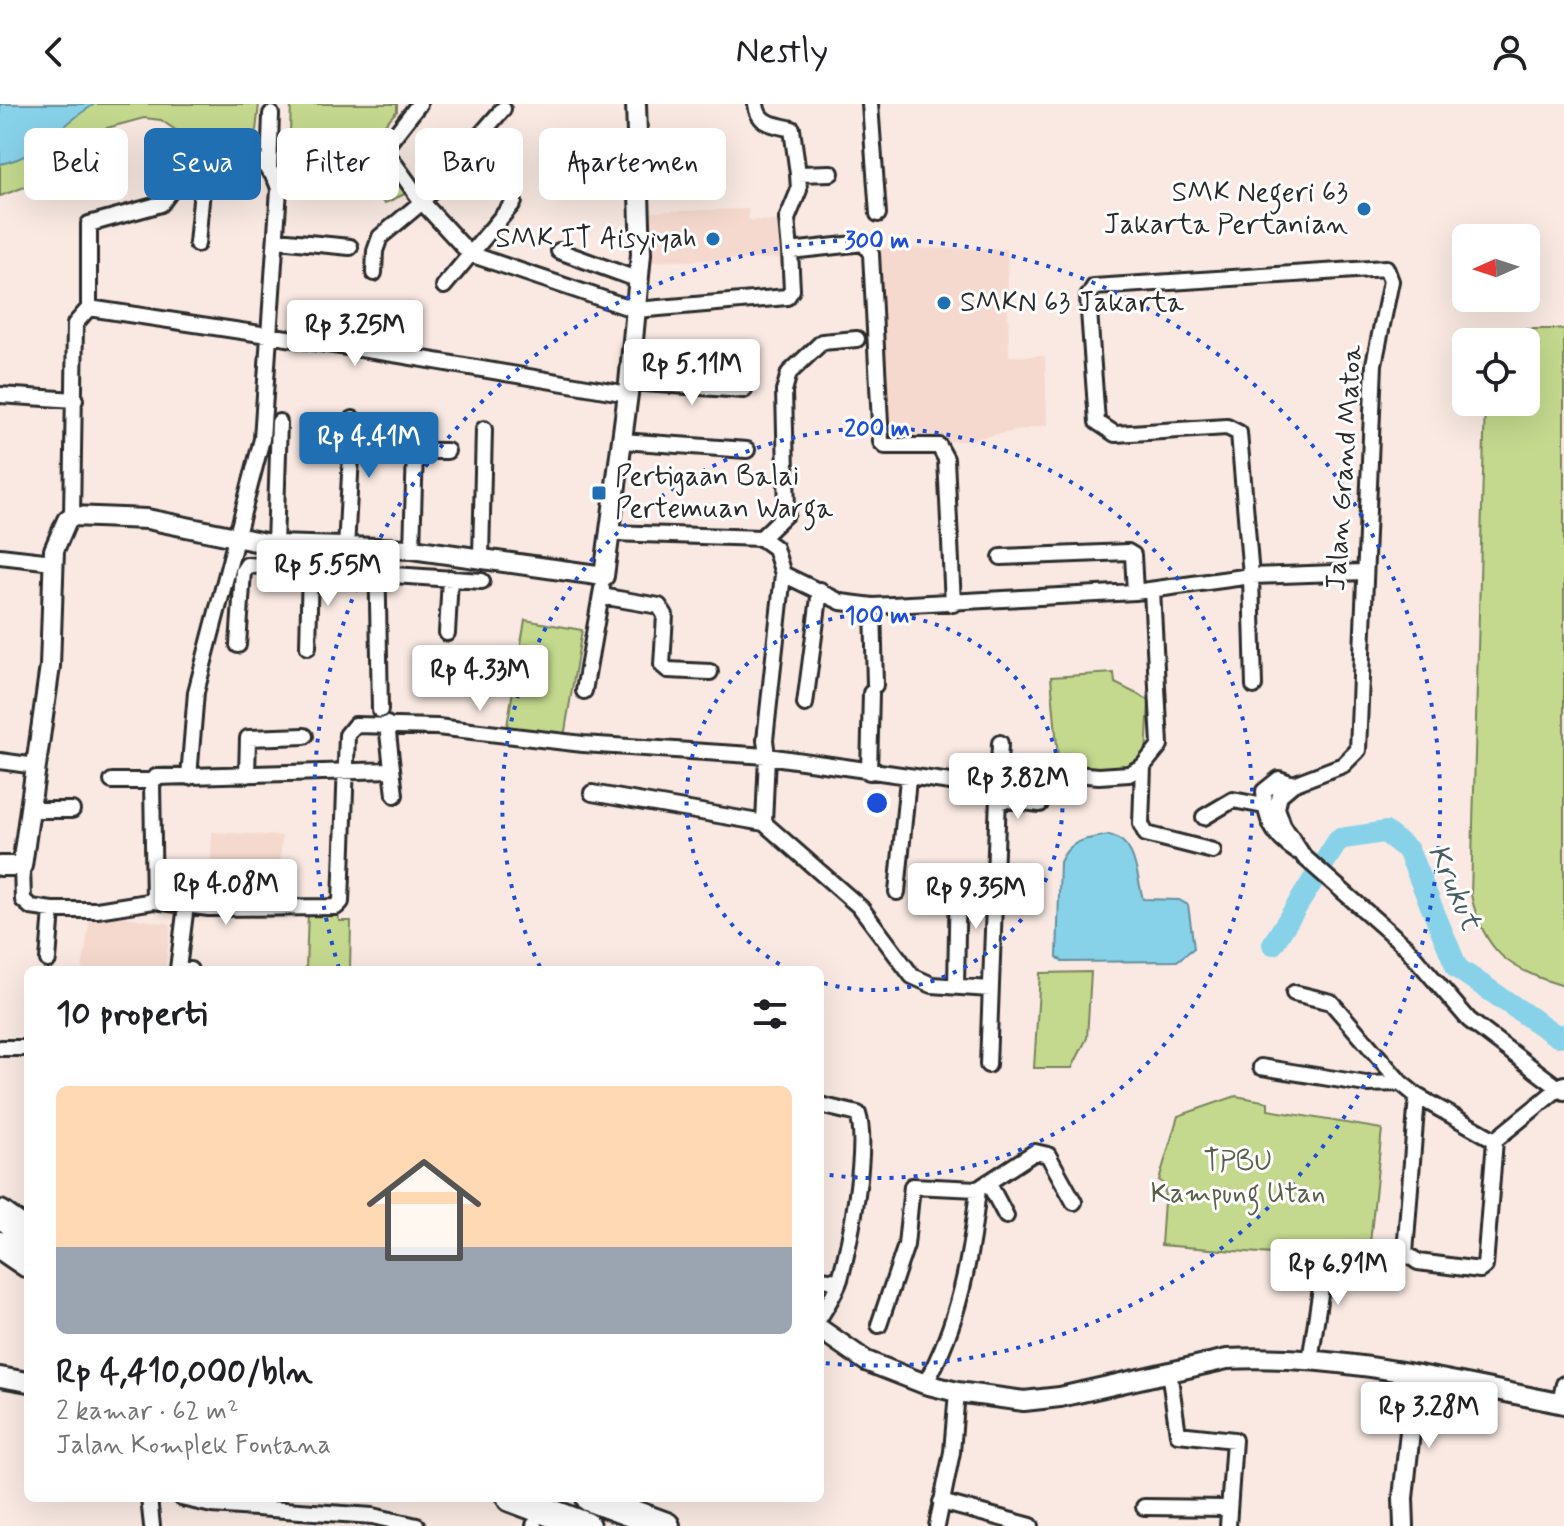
<!DOCTYPE html>
<html lang="id">
<head>
<meta charset="utf-8">
<style>
  :root { --surface:#fff; --page:#f6f6f6; --text:#202124; --muted:#757577; --accent:#1f6fb2 }
  body { margin:0; font-family:Mynerve,sans-serif; background:var(--page); color:var(--text); height:100vh; display:flex; flex-direction:column; font-size:30px; white-space:nowrap }
  * { box-sizing:border-box; margin:0 }
  p { font-size:26px; color:var(--muted) }
  .icon { flex:none; width:44px; height:44px; fill:none; stroke:currentColor; stroke-width:2; stroke-linecap:round; stroke-linejoin:round }
  .map { position:relative; flex:1; overflow:hidden }
  .panel { position:absolute; left:24px; top:862px; width:800px; height:536px; display:flex; flex-direction:column; background:var(--surface); border-radius:12px; box-shadow:0 8px 32px #0002 }
  .panel>* { flex:none }
  .hud { position:absolute; left:24px; top:24px; width:800px; height:72px; display:flex; gap:16px }
  .needle { width:52px; rotate:267deg }
  .controls { position:absolute; left:1452px; top:120px; display:grid; gap:16px }
  .controls a { display:grid; place-items:center; width:88px; height:88px; border-radius:12px; background:var(--surface); box-shadow:0 8px 32px #0002; font-size:40px }
  .price { position:absolute; translate:-50% -68px; padding:0 18px; border-radius:8px; background:#fff; color:#222; font-size:26px; line-height:52px; filter:drop-shadow(0 2px 4px #0008) }
  .price::after { content:''; position:absolute; left:50%; top:48px; width:24px; height:18px; margin-left:-12px; background:inherit; clip-path:polygon(0 0,100% 0,50% 100%) }
  .price.on { background:var(--accent); color:#fff }
  ul { padding:0; list-style:none }
  li { display:grid; align-content:center; gap:16px; height:424px; padding:0 32px }
  li span { display:grid; place-items:center; height:248px; border-radius:12px; color:#555 }
  li>.icon { margin-inline-start:auto }
  span .icon { width:144px; height:144px; fill:#fffc; stroke-width:1 }
  li b { font-size:34px }
  h2 { display:flex; justify-content:space-between; align-items:center; height:96px; padding:0 32px; font-size:34px }
  .chip { padding:0 28px; border-radius:12px; background:var(--surface); box-shadow:0 8px 32px #0002; font-size:28px; line-height:72px }
  .chip.on { background:var(--accent); color:#fff }
  header { display:flex; justify-content:space-between; align-items:center; height:104px; padding:0 32px; background:var(--surface); font-size:36px; font-weight:600 }
  .map>svg:first-child { display:block }
  .built { fill:#f5d9ce }
  .green { fill:#c4d98e; stroke:#78825c; stroke-width:2 }
  .water { fill:#88d2e9; stroke:#638f9d; stroke-width:2 }
  .lines { fill:none; stroke-linecap:round; stroke-linejoin:round }
  .river { stroke:#88d2e9; stroke-width:22 }
  .minor-casing { stroke:#2b2b2b; stroke-width:20 }
  .tertiary-casing { stroke:#2b2b2b; stroke-width:24 }
  .motorway-casing { stroke:#2b2b2b; stroke-width:32 }
  .minor { stroke:#fff; stroke-width:14 }
  .tertiary { stroke:#fff; stroke-width:18 }
  .motorway { stroke:#fff; stroke-width:26 }
  .ring { fill:none; stroke:#1d4ed8; stroke-width:4; stroke-dasharray:4 8 }
  .poi-dot { fill:#1f6fb2; stroke:#fff; stroke-width:3 }
  .labels { text-anchor:middle; dominant-baseline:central; stroke-width:6; stroke-linejoin:round; paint-order:stroke }
  .poi-label { font-size:28px; fill:#2b2b2b; stroke:#fff; text-anchor:end }
  .street-label { font-size:28px; fill:#2b2b2b; stroke:#fff }
  .park-label { font-size:28px; fill:#595f49; stroke:#fff }
  .water-label { font-size:30px; font-style:italic; fill:#475d64; stroke:#fff }
  .centre { fill:#1d4ed8; stroke:#fff; stroke-width:4 }
  .ring-label { font-size:24px; text-anchor:middle; font-weight:bold; fill:#1d4ed8; stroke:#fff; stroke-width:6; stroke-linejoin:round; paint-order:stroke }
</style>
</head>
<body>
<header><svg class="icon" aria-label="back" viewBox="0 0 24 24"><path d="M15 5l-7 7 7 7"/></svg>Nestly<svg class="icon" aria-label="person" viewBox="0 0 24 24"><circle cx="12" cy="8" r="4"/><path d="M4 21q1-7 8-7t8 7"/></svg></header>
<div class="map">
<svg width="1564" height="1422" viewBox="0 0 1564 1422">
  <rect width="100%" height="100%" fill="#f9e9e2"/>
  <filter id="ink" filterUnits="userSpaceOnUse"><feTurbulence type="fractalNoise" baseFrequency=".0125" numOctaves="2"/><feDisplacementMap in="SourceGraphic" scale="16" xChannelSelector="R" yChannelSelector="G"/><feConvolveMatrix kernelMatrix="1 2 1 2 8 2 1 2 1" color-interpolation-filters="sRGB"/></filter>
  <g filter="url(#ink)">
    <path class="built" d="M 748,105 L 749,116 L 779,117 L 783,154 L 646,158 L 645,108 Z
      M 877,144 L 1007,145 L 1009,252 L 1045,252 L 1047,321 L 964,337 L 890,337 Z
      M 212,728 L 282,732 L 277,803 L 237,800 L 240,761 L 211,759 Z
      M 91,808 L 171,820 L 165,866 L 82,866 Z"/>
    <path class="green" d="M 0,0 L 259,0 L 254,45 L 190,36 L 161,16 L 144,14 L 107,24 L 76,49 L 58,71 L 0,92 Z
      M 291,0 L 397,0 L 397,7 L 369,37 L 409,88 L 385,99 L 339,69 L 316,70 L 289,57 Z
      M 1504,225 L 1564,225 L 1564,882 C 1509,866 1484,848 1471,791 L 1485,298 L 1526,298 L 1526,238 L 1489,238 L 1492,228 Z
      M 525,516 L 582,526 L 564,633 L 507,622 Z
      M 1114,569 L 1115,579 L 1149,596 L 1145,670 L 1059,665 L 1051,573 Z
      M 308,807 L 338,808 L 339,817 L 351,817 L 350,866 L 306,866 Z
      M 1091,868 L 1087,934 L 1072,964 L 1034,964 L 1040,869 Z
      M 1236,992 L 1268,998 L 1268,1006 L 1382,1025 L 1368,1158 L 1161,1141 L 1165,1082 L 1159,1076 L 1178,1012 Z"/>
    <path class="water" d="M 0,0 L 95,0 C 55,23 47,50 0,60 Z
      M 1109,731 C 1137,737 1136,771 1143,795 L 1179,796 L 1188,801 L 1194,844 L 1177,857 L 1063,858 L 1057,853 L 1060,758 C 1070,735 1086,735 1109,731 Z"/>
    <g class="lines">
      <path class="river" d="M 1273,840 L 1339,735 L 1385,728 L 1408,746 L 1457,864 L 1557,932 L 1564,931"/>
      <defs>
        <path id="minor" d="M 419,0 L 384,45 L 422,98 L 470,150 L 636,206 L 787,193 L 792,186 L 790,147
          M 756,0 C 758,21 774,20 792,25 L 798,70 L 831,69
          M 870,0 L 878,110
          M 269,67 L 271,10
          M 798,70 L 799,86 L 787,115 L 790,147 L 864,139 L 871,150 L 881,338 L 885,342 L 939,342 L 946,355 L 953,500
          M 277,136 L 350,143
          M 197,140 L 206,42
          M 559,147 L 639,176
          M 374,169 L 375,147 L 380,133 L 422,98 L 503,5
          M 444,182 L 514,98
          M 89,204 L 400,251 L 628,290
          M 629,278 L 744,286
          M 0,291 L 75,296
          M 622,337 L 747,346
          M 380,346 L 447,347
          M 72,412 L 75,220 L 89,204 L 89,120 L 161,100 L 170,88 L 173,42 C 208,43 268,41 279,85 L 262,335 L 196,588 L 189,673
          M 611,429 L 761,434 L 775,444 L 783,470 L 841,498 L 873,502 L 1135,488 L 1251,472 L 1363,468
          M 761,434 L 787,409 L 784,287 L 789,269 L 822,238 L 857,235
          M 275,441 L 279,318
          M 346,445 L 353,315
          M 377,445 L 380,606
          M 412,445 L 415,346
          M 0,452 L 53,458
          M 481,453 L 484,325
          M 1001,453 L 1128,448 L 1133,451 L 1135,488
          M 601,492 L 659,502 L 665,511 L 662,561 L 668,566 L 710,568
          M 873,502 L 875,581
          M 447,529 L 450,474
          M 238,541 L 243,467 L 247,461 L 482,477
          M 308,543 L 310,464
          M 1254,582 L 1251,472 L 1239,329 L 1227,323 L 1115,330 L 1097,318 L 1088,193 L 1094,183 L 1386,164 L 1391,177 L 1374,260 L 1358,646 L 1343,661 L 1293,680 L 1280,691 L 1277,704 L 1283,721 L 1304,753 L 1405,842 L 1469,916 L 1564,988
          M 584,587 L 602,485
          M 805,600 L 820,486
          M 387,620 L 395,691
          M 0,657 L 36,662
          M 1143,662 L 1141,720 L 1146,730 L 1213,747
          M 1000,664 L 1099,672 L 1129,670 L 1143,662 L 1160,641 L 1152,486
          M 869,668 L 871,589
          M 247,671 L 248,634 L 305,632
          M 112,677 L 152,677
          M 1293,680 L 1279,675 L 1264,687 C 1265,715 1273,732 1296,747
          M 592,689 L 764,719 L 767,652 L 765,636 L 783,470
          M 1000,695 L 1040,700
          M 30,706 L 72,706
          M 1204,713 L 1233,696 L 1264,702
          M 764,719 L 861,804 L 912,872 L 932,881 L 990,885
          M 22,762 L 23,796 L 31,803 L 52,806 L 97,806 L 154,797 L 209,804 L 336,803 L 341,798 L 347,631 L 355,621 L 437,623 L 583,640 L 767,652 L 1000,685
          M 897,788 L 908,675
          M 154,797 L 152,679 L 156,673 L 391,666
          M 186,801 L 178,865 L 190,866
          M 48,856 L 52,806
          M 956,883 L 958,771
          M 1294,889 L 1331,898 L 1401,979 L 1417,992 L 1495,1036 L 1564,980
          M 1,944 L 28,944
          M 988,961 L 1000,639
          M 1261,963 L 1366,980 L 1401,979
          M 1417,992 L 1405,1149 L 1418,1158 L 1480,1166 L 1485,1162 L 1495,1036
          M 820,1001 L 858,1010 C 869,1043 850,1139 840,1175 C 836,1188 827,1201 820,1213
          M 988,1078 L 1006,1112
          M 820,1175 L 839,1177
          M 879,1221 L 906,1141 L 912,1082 L 978,1085 L 1035,1048 L 1048,1051 L 1074,1098
          M 1310,1257 L 1324,1164
          M 1169,1267 L 1178,1330 L 1234,1336 L 1228,1422
          M 925,1280 C 959,1220 971,1153 978,1085
          M 1560,1299 L 1564,1280
          M 149,1394 L 152,1422
          M 181,1394 L 212,1401 L 373,1412 L 417,1422
          M 941,1398 L 1031,1422
          M 1144,1403 L 1227,1404
          M 534,1422 L 534,1421
          M 937,1422 L 952,1348 L 957,1288"/>
        <path id="tertiary" d="M 0,762 L 22,762 L 50,562 L 54,446 L 67,416 L 72,412 L 147,415 L 275,441 L 412,445 L 604,472 L 628,290 L 641,150 L 636,0
          M 820,1225 L 866,1257 L 925,1280 L 957,1288 L 1024,1297 L 1060,1293 L 1227,1255 C 1340,1249 1454,1278 1564,1300
          M 0,1273 L 28,1278
          M 1404,1422 L 1403,1394 L 1416,1271"/>
        <path id="motorway" d="M 0,1110 L 28,1130
          M 0,1141 L 28,1160
          M 511,1394 L 586,1422
          M 590,1394 L 666,1422"/>
      </defs>
      <use href="#minor" class="minor-casing"/>
      <use href="#tertiary" class="tertiary-casing"/>
      <use href="#motorway" class="motorway-casing"/>
      <use href="#minor" class="minor"/>
      <use href="#tertiary" class="tertiary"/>
      <use href="#motorway" class="motorway"/>
    </g>
  </g>
  <g class="ring">
    <path d="M790 866A188 188 0 1 1 820 878"/>
    <path d="M540 863A375 375 0 1 1 822 1070"/>
    <path d="M339 864A563 563 0 1 1 823 1259"/>
  </g>
  <g class="poi-dot">
    <circle cx="1364" cy="105" r="8"/>
    <circle cx="713" cy="135" r="8"/>
    <circle cx="944" cy="199" r="8"/>
    <rect x="591" y="381" width="16" height="16" rx="4"/>
  </g>
  <g class="labels">
    <g class="poi-label">
      <text x="1348" y="89">SMK Negeri 63<tspan x="1348" dy="32">Jakarta Pertanian</tspan></text>
      <text x="697" y="135">SMK IT Aisyiyah</text>
      <text x="960" y="199" text-anchor="start">SMKN 63 Jakarta</text>
      <text x="615" y="373" text-anchor="start">Pertigaan Balai<tspan x="615" dy="32">Pertemuan Warga</tspan></text>
    </g>
    <g class="street-label">
      <text transform="translate(1345 364) rotate(-86)">Jalan Grand Matoa</text>
    </g>
    <g class="park-label">
      <text x="1238" y="1058">TPBU<tspan x="1238" dy="32">Kampung Utan</tspan></text>
    </g>
    <g class="water-label">
      <text transform="translate(1454 783) rotate(66)">Krukut</text>
    </g>
  </g>
  <circle cx="877" cy="699" r="12" class="centre"/>
  <g class="ring-label">
    <text x="877" y="144">300 m</text>
    <text x="877" y="332">200 m</text>
    <text x="877" y="519">100 m</text>
  </g>
</svg>
<div class="controls">
<a><svg class="needle" viewBox="-14 -14 28 28"><path d="M0-13l5 13h-10z" fill="#e53935"/><path d="M0 13l5-13h-10z" fill="#757577"/></svg></a>
<a><svg class="icon" aria-label="locate" viewBox="0 0 24 24"><circle cx="12" cy="12" r="6"/><path d="M12 2v4M12 18v4M2 12h4M18 12h4"/></svg></a>
</div>
<b class="price" style="left:355px;top:264px">Rp 3.25M</b>
<b class="price" style="left:692px;top:303px">Rp 5.11M</b>
<b class="price on" style="left:369px;top:376px">Rp 4.41M</b>
<b class="price" style="left:328px;top:504px">Rp 5.55M</b>
<b class="price" style="left:480px;top:609px">Rp 4.33M</b>
<b class="price" style="left:1018px;top:717px">Rp 3.82M</b>
<b class="price" style="left:226px;top:823px">Rp 4.08M</b>
<b class="price" style="left:976px;top:827px">Rp 9.35M</b>
<b class="price" style="left:1338px;top:1203px">Rp 6.91M</b>
<b class="price" style="left:1429px;top:1346px">Rp 3.28M</b>
<div class="hud">
<a class="chip">Beli</a>
<a class="chip on">Sewa</a>
<a class="chip">Filter</a>
<a class="chip">Baru</a>
<a class="chip">Apartemen</a>
</div>
<section class="panel">
<h2>10 properti<svg class="icon" aria-label="filters" viewBox="0 0 24 24"><path d="M4 7h16M4 17h16"/><circle cx="9" cy="7" r="2"/><circle cx="15" cy="17" r="2"/></svg></h2>
<ul>
<li><span style="background:linear-gradient(#ffd9b3 65%,#9aa5b1 0)"><svg class="icon" aria-label="home" viewBox="0 0 24 24"><path d="M3 11l9-7 9 7M6 9v11h12V9"/></svg></span><div><b>Rp 4,410,000/bln</b><p>2 kamar · 62 m²</p><p>Jalan Komplek Fontana</p></div></li>
</ul>
</section>
</div>
</body>
</html>
